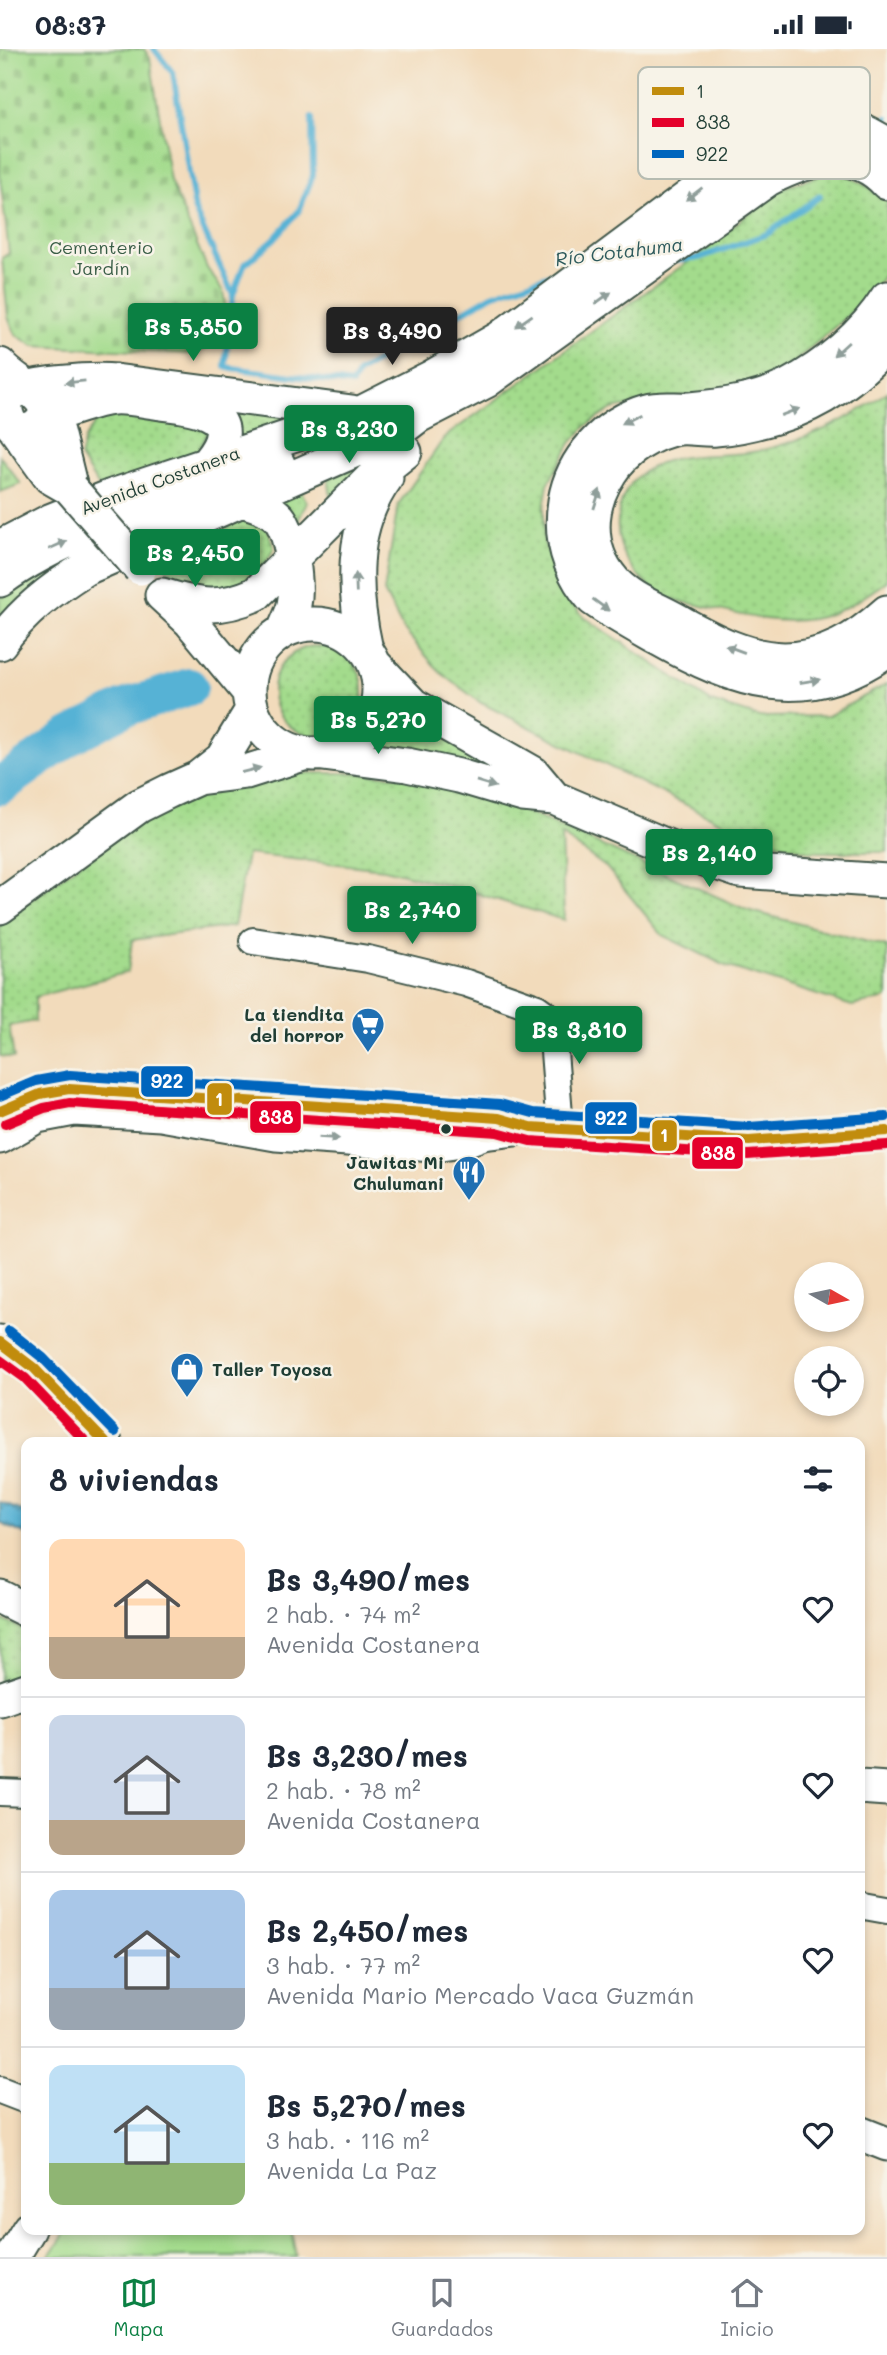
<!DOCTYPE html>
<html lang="es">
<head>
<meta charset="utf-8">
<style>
  :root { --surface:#fff; --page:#f2f2f3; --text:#1f2937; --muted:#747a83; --line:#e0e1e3; --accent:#0b8043 }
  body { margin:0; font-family:Mali,sans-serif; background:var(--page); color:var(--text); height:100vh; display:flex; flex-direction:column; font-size:26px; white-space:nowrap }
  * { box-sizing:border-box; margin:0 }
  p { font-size:23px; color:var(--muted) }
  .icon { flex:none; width:38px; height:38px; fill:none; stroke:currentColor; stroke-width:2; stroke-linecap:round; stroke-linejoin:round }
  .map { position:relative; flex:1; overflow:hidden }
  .details { position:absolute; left:21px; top:1388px; width:844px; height:798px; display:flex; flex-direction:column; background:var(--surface); border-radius:14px; box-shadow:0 4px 10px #0003 }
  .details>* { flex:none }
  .needle { width:46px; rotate:99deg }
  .buttons { position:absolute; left:794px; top:1213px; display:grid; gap:14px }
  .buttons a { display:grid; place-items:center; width:70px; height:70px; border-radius:50%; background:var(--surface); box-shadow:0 4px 10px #0003; font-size:35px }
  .price { position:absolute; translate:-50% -60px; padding:0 16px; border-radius:7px; background:var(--accent); color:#fff; font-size:23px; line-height:46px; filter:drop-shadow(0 2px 4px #0008) }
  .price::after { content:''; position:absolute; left:50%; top:42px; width:21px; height:16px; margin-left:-10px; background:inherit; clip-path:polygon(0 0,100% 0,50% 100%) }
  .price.on { background:#222; color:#fff }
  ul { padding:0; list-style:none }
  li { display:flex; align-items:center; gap:21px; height:175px; padding:0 28px }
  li+li { border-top:2px solid var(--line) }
  li span { display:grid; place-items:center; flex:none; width:196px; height:140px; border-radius:14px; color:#555 }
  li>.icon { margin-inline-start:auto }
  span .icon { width:84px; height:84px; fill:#fffc; stroke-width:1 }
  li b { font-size:30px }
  h2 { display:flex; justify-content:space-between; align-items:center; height:84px; padding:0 28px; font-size:30px }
  .status { display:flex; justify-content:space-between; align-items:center; height:49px; padding:0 35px; background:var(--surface); direction:ltr }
  .status svg { height:19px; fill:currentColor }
  .menu { display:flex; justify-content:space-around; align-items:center; height:98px; border-top:2px solid var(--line); background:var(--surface); font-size:19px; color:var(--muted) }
  .menu a { display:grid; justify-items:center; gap:4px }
  .menu .on { color:var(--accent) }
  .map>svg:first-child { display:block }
  .grass { fill:url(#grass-dots); stroke:#618c60; stroke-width:2 }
  .cemetery { fill:url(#cemetery-stones); stroke:#618c60; stroke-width:2 }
  .garden { fill:#a3db8c; stroke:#618c60; stroke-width:2 }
  .water { fill:url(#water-waves); stroke:#3b7884; stroke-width:2 }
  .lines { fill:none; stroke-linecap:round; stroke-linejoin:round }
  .stream { stroke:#57b2d5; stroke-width:6 }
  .river { stroke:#57b2d5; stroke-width:38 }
  .minor-casing { stroke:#3f5548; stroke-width:30 }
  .major-casing { stroke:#3f5548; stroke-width:37 }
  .minor { stroke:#fff; stroke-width:26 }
  .major { stroke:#fff; stroke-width:33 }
  .major-bridge-casing { stroke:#3f5548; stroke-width:37; stroke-linecap:butt }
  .major-bridge { stroke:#fff; stroke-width:33 }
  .bus-1-casing { stroke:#f7f3e8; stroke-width:16 }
  .bus-2-casing { stroke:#f7f3e8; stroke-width:16 }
  .bus-3-casing { stroke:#f7f3e8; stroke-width:16 }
  .bus-1 { stroke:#c18c0d; stroke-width:10 }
  .bus-2 { stroke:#e4002b; stroke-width:10 }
  .bus-3 { stroke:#0065bd; stroke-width:10 }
  .oneway { fill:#8f9e9a }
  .bus-dot { fill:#1f3d34; stroke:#f7f3e8; stroke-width:2.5 }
  .labels { text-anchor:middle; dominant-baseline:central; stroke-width:5; stroke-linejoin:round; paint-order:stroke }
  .park-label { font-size:18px; fill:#395d46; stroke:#f7f3e8 }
  .street-label { font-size:18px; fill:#1f3d34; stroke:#f7f3e8 }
  .poi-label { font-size:18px; font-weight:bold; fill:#1f3d34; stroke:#f7f3e8; text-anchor:end }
  .water-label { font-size:19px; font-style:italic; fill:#2d5a5c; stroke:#f7f3e8 }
  .key { fill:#f7f3e8; stroke:#b6bcb2; stroke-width:2 }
  .key-label { font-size:19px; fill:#1f3d34 }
  .line-badge { stroke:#f7f3e8; stroke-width:2.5 }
  .badge-label { font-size:19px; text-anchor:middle; font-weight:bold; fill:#fff }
</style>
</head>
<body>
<div class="status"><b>08:37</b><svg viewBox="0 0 49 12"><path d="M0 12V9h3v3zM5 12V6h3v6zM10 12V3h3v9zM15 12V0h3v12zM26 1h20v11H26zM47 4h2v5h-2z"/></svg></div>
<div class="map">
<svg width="887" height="2208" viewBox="0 0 887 2208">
  <defs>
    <pattern id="grass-dots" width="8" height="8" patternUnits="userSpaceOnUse" patternTransform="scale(1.75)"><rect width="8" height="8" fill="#a3db8c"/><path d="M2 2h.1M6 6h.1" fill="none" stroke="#8cbd79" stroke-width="1.8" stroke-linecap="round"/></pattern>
    <pattern id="cemetery-stones" width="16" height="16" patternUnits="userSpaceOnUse" patternTransform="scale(1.75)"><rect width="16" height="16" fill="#a3db8c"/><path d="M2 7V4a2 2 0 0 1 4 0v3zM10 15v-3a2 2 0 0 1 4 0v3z" fill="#8cbd79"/></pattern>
    <pattern id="water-waves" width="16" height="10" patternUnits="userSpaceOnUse" patternTransform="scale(1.75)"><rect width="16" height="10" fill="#57b2d5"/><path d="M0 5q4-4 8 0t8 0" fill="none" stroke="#4792ae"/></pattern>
  </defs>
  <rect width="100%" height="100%" fill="#f7f3e8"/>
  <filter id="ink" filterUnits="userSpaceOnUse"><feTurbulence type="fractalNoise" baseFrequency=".0143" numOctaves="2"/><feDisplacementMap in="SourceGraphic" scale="14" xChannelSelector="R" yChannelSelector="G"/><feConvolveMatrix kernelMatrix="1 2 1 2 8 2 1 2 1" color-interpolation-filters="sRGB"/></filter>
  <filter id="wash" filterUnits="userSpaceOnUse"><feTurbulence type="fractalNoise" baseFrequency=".00686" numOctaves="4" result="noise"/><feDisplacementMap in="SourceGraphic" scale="28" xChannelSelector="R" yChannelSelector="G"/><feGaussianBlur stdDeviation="1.57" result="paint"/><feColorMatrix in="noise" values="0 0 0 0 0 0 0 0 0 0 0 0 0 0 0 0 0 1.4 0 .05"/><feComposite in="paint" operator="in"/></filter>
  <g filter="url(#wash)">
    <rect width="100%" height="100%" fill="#f2dbbb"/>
    <path class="grass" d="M 837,121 L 887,148 L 887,221 L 869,248 L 792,315 L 772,327 L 742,337 L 612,360 L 586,377 L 571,394 L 548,435 L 544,458 L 544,493 L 566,548 L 584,568 L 711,653 L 759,668 L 828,667 L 887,635 L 887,803 L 812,803 L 749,787 L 481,654 L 440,623 L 403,580 L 384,543 L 398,456 L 445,388 L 715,193 L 776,141 Z
      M 887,343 L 887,532 C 863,549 842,564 812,570 C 774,576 738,565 702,557 C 691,554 676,553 666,548 C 638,533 615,504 618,471 C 619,455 624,441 636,429 C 671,397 716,411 758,402 C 807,391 846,373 887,343 Z
      M 215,352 L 323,363 L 232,394 Z
      M 120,360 L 188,368 L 208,382 L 199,403 L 101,441 L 80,408 L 85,389 L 100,366 Z
      M 393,394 L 332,455 L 328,427 Z
      M 299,439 L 307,453 L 297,474 L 276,449 Z
      M 242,466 L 264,471 L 274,499 C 258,536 209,554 174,528 C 166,522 161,510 156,501 Z
      M 140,477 L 0,576 L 0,547 L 43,518 Z
      M273 642a45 45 0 1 1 90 0a45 45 0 1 1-90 0Z
      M 399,664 L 527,735 L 376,699 L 389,688 Z
      M 280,724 L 355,724 L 422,729 L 499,751 L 747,861 L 887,898 L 887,949 L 852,957 L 726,917 L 662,886 L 607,819 L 561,786 L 564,871 L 462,840 L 384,820 L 247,805 L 234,877 L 132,891 L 128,923 L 35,948 L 35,972 L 9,977 L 14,1009 L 0,1007 L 0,874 L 141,769 L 204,742 Z
      M 1,1570 L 26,1582 L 26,1627 L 0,1635 Z"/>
    <path class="cemetery" d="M 0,0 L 144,0 L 150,9 L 170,132 L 207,219 L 223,242 L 229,283 L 196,305 L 34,297 L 16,286 L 8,268 L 2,209 L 9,204 L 0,127 Z
      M 0,407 L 21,435 L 0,443 Z"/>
    <path class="garden" d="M 68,2180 L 291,2181 L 296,2208 L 49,2208 Z"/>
    <path class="water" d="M 0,1453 L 26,1464 L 26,1486 L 0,1474 Z"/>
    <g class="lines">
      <path class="stream" d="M 154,0 L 173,24 L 195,162 L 233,246 L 225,318 L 352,335 L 359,323 L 492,246 L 550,226 L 566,224
        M 886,70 L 887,69
        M 677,211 L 699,209 L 767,185 L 820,147
        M 233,246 L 244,216 L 274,190 L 299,162 L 313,126 L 312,69"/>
      <path class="river" d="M 0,737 L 70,687 L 124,659 L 189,638"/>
    </g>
  </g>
  <g filter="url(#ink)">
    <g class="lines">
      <defs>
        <path id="minor" d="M 253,892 L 368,910 L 466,934 L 537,959 L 548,967 L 552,977 L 560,1079
          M 0,1743 L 26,1744
          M 859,1856 L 887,1861
          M 0,2041 L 26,2051"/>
        <path id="major" d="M 887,249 C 864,286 826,317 788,337 C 758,352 723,357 690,360 C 676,361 660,358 647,362 C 605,374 572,410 565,452 C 559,490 568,521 593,550 C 614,565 636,577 657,589 C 735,633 806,659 887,601
          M 887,295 C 856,328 823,354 779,367 C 759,373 736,379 716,380 C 704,381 691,378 679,379 C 653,383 624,401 610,424 C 588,457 586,499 613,531 C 628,550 660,561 680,573 C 713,591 745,609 784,610 C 826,610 857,590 887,563
          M 0,316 C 12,332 48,345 45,364 C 44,371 38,378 32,380 C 11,389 0,361 9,346 C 22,334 95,330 115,332 L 352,363
          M 45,366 C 69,364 89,351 113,349 C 128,348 146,352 161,354 C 198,358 246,365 209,412
          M 45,366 L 57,383 L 71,440
          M 16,381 L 50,428 L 71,440
          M 245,452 C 257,456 270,459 279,469 C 292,485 298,537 294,556 C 292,565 287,574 284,582
          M 0,498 L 52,471 L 112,447 L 361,364 L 430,329 L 500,289 L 737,112 L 792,83 L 818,77 L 841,79 L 867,84 L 887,95
          M 0,531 C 74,476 190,449 278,415
          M 162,546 C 201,558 219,561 256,545 L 370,431 L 405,403
          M 162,546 L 190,572 L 249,643
          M249 640a65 65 0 1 1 130 0a65 65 0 1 1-130 0Z
          M 0,594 C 23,562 51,541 84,520 L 397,383 L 418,367 L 486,332 L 768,130 C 807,110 853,96 887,134
          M 366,601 C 353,542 349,480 386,429
          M 375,616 L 413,656 L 533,724 L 554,749
          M 323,705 L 407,716 L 459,727 L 523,746 L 554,749 L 669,798 L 740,822 L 887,832
          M 198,729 L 222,710 L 252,661
          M 0,858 L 139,757 L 169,742 L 198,729 L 246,723 L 303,705
          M 175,1047 L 508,1072
          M 0,1088 L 37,1067 L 74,1060 L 161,1065 L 276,1085 L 434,1096 L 462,1092 L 483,1084 L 531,1078 L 749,1092 L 887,1082
          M 0,1293 L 34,1319 L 105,1393
          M 0,1548 L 26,1561
          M 0,1650 L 26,1641
          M 859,1738 L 887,1740
          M 859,2084 L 887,2095
          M 12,2208 L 29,2180"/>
      </defs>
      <use href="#minor" class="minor-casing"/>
      <use href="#major" class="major-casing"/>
      <use href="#minor" class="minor"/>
      <use href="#major" class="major"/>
      <defs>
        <path id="major-bridge" d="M 71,440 L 140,519"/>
      </defs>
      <use href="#major-bridge" class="major-bridge-casing"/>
      <use href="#major-bridge" class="major-bridge"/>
      <defs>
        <path id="bus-1" d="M 0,1062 L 40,1045 L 69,1040 L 499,1069 L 531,1078 L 749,1092 L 887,1082
          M 0,1293 L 34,1319 L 105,1393"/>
        <path id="bus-2" d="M 5,1075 L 44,1059 L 70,1054 L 497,1083 L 530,1092 L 748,1106 L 887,1096
          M 0,1311 L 25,1329 L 86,1393"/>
        <path id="bus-3" d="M 0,1047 L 36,1032 L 70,1026 L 500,1055 L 533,1064 L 749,1078 L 886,1068
          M 9,1282 L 43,1309 L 115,1383"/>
      </defs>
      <use href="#bus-1" class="bus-1-casing"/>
      <use href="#bus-2" class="bus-2-casing"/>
      <use href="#bus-3" class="bus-3-casing"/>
      <use href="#bus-1" class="bus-1"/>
      <use href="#bus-2" class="bus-2"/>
      <use href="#bus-3" class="bus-3"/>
    </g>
    <defs><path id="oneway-solid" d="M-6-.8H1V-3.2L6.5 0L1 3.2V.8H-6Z" transform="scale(1.75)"/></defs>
    <g class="oneway">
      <use href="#oneway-solid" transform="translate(694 145) rotate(143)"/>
      <use href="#oneway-solid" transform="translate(603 249) rotate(-35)"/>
      <use href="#oneway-solid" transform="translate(524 272) rotate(145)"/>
      <use href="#oneway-solid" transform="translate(841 300) rotate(138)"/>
      <use href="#oneway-solid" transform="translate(75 333) rotate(174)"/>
      <use href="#oneway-solid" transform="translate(790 363) rotate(-21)"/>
      <use href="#oneway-solid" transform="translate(631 370) rotate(153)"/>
      <use href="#oneway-solid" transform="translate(597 450) rotate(-72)"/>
      <use href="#oneway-solid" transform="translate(58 496) rotate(-24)"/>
      <use href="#oneway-solid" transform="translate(356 534) rotate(-92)"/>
      <use href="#oneway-solid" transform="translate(601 556) rotate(36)"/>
      <use href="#oneway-solid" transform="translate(735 600) rotate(-160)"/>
      <use href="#oneway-solid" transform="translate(810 632) rotate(-9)"/>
      <use href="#oneway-solid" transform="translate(251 721) rotate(-14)"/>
      <use href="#oneway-solid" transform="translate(486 735) rotate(17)"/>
      <use href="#oneway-solid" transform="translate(329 1089) rotate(4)"/>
    </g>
  </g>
  <defs>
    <symbol id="supermarket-pin" viewBox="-11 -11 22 30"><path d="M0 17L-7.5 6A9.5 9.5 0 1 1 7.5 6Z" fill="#1f6fb2" stroke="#f7f3e8"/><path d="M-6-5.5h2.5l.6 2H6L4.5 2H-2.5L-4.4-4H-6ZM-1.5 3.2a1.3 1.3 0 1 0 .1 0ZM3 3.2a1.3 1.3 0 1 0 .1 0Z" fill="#fff"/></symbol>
    <symbol id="restaurant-pin" viewBox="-11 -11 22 30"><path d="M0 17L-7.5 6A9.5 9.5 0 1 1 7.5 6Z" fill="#1f6fb2" stroke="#f7f3e8"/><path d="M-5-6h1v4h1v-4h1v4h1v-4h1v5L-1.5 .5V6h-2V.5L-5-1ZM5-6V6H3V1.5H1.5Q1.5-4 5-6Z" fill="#fff"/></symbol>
    <symbol id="shop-pin" viewBox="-11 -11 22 30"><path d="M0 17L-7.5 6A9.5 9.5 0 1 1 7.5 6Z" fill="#1f6fb2" stroke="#f7f3e8"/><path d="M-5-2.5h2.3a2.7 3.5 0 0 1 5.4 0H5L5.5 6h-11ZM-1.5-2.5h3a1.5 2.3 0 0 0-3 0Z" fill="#fff"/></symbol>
  </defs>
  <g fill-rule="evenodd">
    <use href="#supermarket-pin" x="349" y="956" width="38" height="52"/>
    <use href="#restaurant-pin" x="450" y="1104" width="38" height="52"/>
    <use href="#shop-pin" x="168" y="1301" width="38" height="52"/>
  </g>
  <circle class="bus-dot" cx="446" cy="1080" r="6"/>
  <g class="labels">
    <g class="park-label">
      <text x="101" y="198">Cementerio<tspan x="101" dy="21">Jardín</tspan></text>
    </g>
    <g class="street-label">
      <text transform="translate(160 431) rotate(-20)">Avenida Costanera</text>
    </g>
    <g class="poi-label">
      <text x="344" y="965">La tiendita<tspan x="344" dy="21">del horror</tspan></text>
      <text x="444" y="1113">Jawitas Mi<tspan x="444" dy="21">Chulumani</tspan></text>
      <text x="212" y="1320" text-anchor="start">Taller Toyosa</text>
    </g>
    <g class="water-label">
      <text transform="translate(619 202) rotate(-7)">Río Cotahuma</text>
    </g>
  </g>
  <rect x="638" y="18" width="232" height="112" rx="10" class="key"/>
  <rect x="652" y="38" width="32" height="8" fill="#c18c0d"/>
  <rect x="652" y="69" width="32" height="9" fill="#e4002b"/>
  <rect x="652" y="101" width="32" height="8" fill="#0065bd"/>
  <g class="key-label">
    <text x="696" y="49">1</text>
    <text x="696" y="80">838</text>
    <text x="696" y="112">922</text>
  </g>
  <g class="line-badge">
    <rect x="140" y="1016" width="54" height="33" rx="7" fill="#0065bd"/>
    <rect x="206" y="1033" width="27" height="34" rx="7" fill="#c18c0d"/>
    <rect x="249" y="1051" width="53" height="34" rx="7" fill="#e4002b"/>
    <rect x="584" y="1052" width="54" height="34" rx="7" fill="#0065bd"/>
    <rect x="651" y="1070" width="27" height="33" rx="7" fill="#c18c0d"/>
    <rect x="691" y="1087" width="53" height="34" rx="7" fill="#e4002b"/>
  </g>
  <g class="badge-label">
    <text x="167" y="1039">922</text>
    <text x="219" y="1057">1</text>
    <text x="276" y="1075">838</text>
    <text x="611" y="1076">922</text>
    <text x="664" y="1093">1</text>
    <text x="718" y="1111">838</text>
  </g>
</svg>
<div class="buttons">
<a><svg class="needle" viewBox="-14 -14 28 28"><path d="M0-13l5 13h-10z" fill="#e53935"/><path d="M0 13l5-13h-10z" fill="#747a83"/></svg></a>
<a><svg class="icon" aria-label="locate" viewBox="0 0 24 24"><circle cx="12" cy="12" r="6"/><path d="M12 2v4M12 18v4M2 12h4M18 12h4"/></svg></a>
</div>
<b class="price" style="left:193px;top:314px">Bs 5,850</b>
<b class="price on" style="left:392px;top:318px">Bs 3,490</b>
<b class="price" style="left:349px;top:416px">Bs 3,230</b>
<b class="price" style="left:195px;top:540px">Bs 2,450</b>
<b class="price" style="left:378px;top:707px">Bs 5,270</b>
<b class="price" style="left:709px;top:840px">Bs 2,140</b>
<b class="price" style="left:412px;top:897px">Bs 2,740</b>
<b class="price" style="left:579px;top:1017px">Bs 3,810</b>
<section class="details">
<h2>8 viviendas<svg class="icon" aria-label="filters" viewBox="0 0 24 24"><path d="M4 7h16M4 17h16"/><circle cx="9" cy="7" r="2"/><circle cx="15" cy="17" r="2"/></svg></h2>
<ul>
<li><span style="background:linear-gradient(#ffd9b3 70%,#b9a48a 0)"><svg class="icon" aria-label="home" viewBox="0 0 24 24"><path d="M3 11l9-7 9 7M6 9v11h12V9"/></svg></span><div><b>Bs 3,490/mes</b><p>2 hab. · 74 m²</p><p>Avenida Costanera</p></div><svg class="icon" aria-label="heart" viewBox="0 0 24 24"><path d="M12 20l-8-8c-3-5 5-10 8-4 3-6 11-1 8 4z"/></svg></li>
<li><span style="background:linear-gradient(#c9d6e8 75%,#b9a48a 0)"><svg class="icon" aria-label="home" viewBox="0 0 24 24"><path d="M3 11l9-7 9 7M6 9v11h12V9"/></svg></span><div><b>Bs 3,230/mes</b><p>2 hab. · 78 m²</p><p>Avenida Costanera</p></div><svg class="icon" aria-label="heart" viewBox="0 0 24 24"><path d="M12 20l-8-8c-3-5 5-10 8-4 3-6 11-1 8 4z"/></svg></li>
<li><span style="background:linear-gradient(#a9c7e8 70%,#9aa5b1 0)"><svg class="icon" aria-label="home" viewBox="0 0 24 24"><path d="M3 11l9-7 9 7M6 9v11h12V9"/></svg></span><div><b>Bs 2,450/mes</b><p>3 hab. · 77 m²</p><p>Avenida Mario Mercado Vaca Guzmán</p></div><svg class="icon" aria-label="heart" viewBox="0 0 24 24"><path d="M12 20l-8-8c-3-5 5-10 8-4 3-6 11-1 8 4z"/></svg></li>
<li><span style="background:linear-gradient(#bfe0f5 70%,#8fb573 0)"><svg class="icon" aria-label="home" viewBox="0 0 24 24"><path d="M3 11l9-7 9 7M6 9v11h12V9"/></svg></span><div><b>Bs 5,270/mes</b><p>3 hab. · 116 m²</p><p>Avenida La Paz</p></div><svg class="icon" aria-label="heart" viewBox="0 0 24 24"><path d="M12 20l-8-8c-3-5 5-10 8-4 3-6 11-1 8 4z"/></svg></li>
</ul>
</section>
</div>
<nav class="menu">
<a class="on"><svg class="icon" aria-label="map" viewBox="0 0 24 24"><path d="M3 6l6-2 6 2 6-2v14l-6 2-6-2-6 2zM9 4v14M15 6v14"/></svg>Mapa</a>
<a><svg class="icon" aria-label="saved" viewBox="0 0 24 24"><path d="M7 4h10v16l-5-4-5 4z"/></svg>Guardados</a>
<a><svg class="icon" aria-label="home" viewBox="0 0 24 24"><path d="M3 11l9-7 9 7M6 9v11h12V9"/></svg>Inicio</a>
</nav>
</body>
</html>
